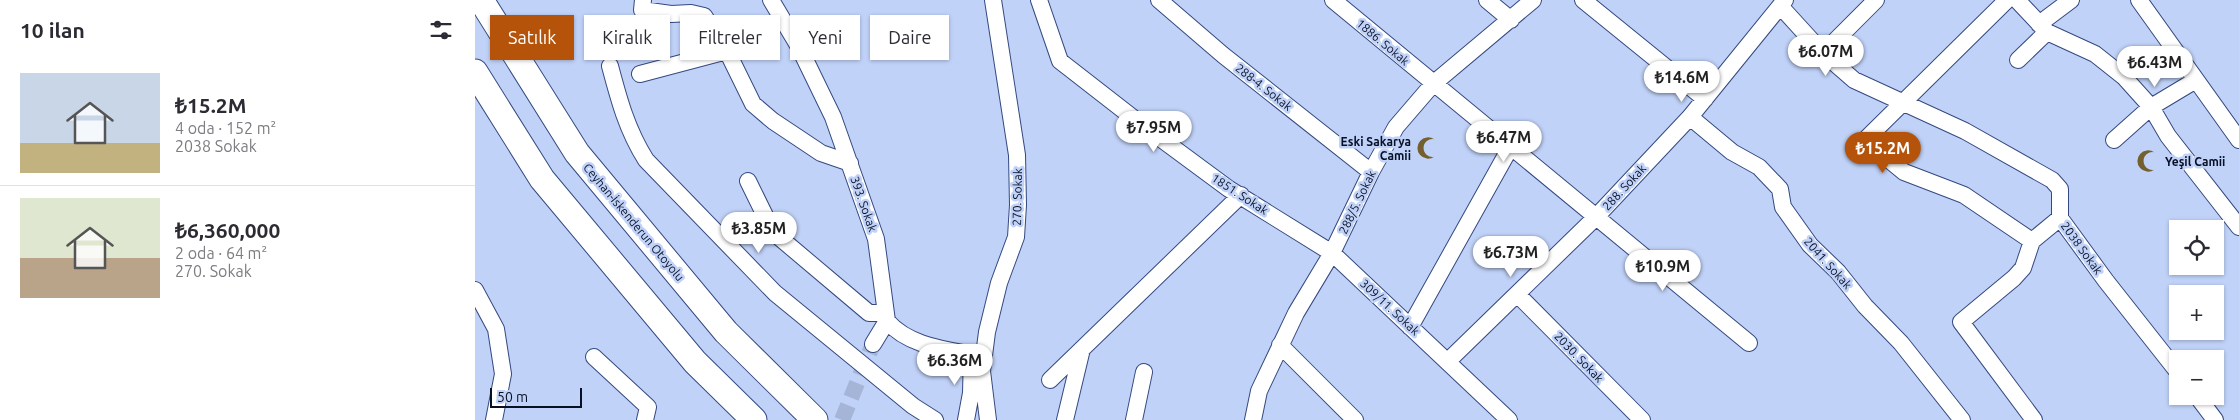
<!DOCTYPE html>
<html lang="tr">
<head>
<meta charset="utf-8">
<style>
  :root { --surface:#fff; --page:#f7f7f7; --text:#2b2b33; --muted:#7c7c81; --line:#e1e1e2; --accent:#b45309 }
  body { margin:0; font-family:Ubuntu,sans-serif; background:var(--page); color:var(--text); height:100vh; display:flex; flex-direction:column; font-size:19px; white-space:nowrap }
  * { box-sizing:border-box; margin:0 }
  p { font-size:16px; color:var(--muted) }
  .icon { flex:none; width:28px; height:28px; fill:none; stroke:currentColor; stroke-width:2; stroke-linecap:round; stroke-linejoin:round }
  .map { position:relative; flex:1; overflow:hidden }
  .drawer { display:flex; flex-direction:column; background:var(--surface); width:475px }
  .drawer>* { flex:none }
  .hud { position:absolute; left:15px; top:15px; width:475px; height:45px; display:flex; gap:10px }
  .fabs { position:absolute; left:1694px; top:220px; display:grid; gap:10px }
  .fabs a { display:grid; place-items:center; width:55px; height:55px; border-radius:0px; background:var(--surface); box-shadow:0 1px 4px #0004; font-size:25px }
  .scale { position:absolute; left:15px; bottom:12px; width:92px; box-sizing:border-box; padding-left:5px; border:2px solid #081026; border-top:0; font-size:14px; line-height:18px; white-space:nowrap; color:#081026; -webkit-text-stroke:4px #c0d2f8; paint-order:stroke }
  .price { position:absolute; translate:-50% -42px; padding:0 11px; border-radius:18px; background:#fff; color:#222; font-size:16px; line-height:32px; filter:drop-shadow(0 1px 2px #0008) }
  .price::after { content:''; position:absolute; left:50%; top:30px; width:15px; height:11px; margin-left:-8px; background:inherit; clip-path:polygon(0 0,100% 0,50% 100%) }
  .price.on { background:var(--accent); color:#fff }
  ul { padding:0; list-style:none }
  li { display:flex; align-items:center; gap:15px; height:125px; padding:0 20px }
  li+li { border-top:1px solid var(--line) }
  li span { display:grid; place-items:center; flex:none; width:140px; height:100px; border-radius:0px; color:#555 }
  li>.icon { margin-inline-start:auto }
  span .icon { width:60px; height:60px; fill:#fffc; stroke-width:1 }
  li b { font-size:21px }
  h2 { display:flex; justify-content:space-between; align-items:center; height:60px; padding:0 20px; font-size:21px }
  .tag { padding:0 18px; border-radius:0px; background:var(--surface); box-shadow:0 1px 4px #0004; font-size:18px; line-height:45px }
  .tag.on { background:var(--accent); color:#fff }
  main { display:flex; flex:1; min-height:0 }
  .map>svg:first-child { display:block }
  .lines { fill:none; stroke-linecap:round; stroke-linejoin:round }
  .minor-tunnel { stroke:#a4b5d8; stroke-width:16; stroke-dasharray:16 8; stroke-linecap:butt }
  .minor-casing { stroke:#34497f; stroke-width:18 }
  .highway-casing { stroke:#34497f; stroke-width:27 }
  .minor { stroke:#fff; stroke-width:16 }
  .highway { stroke:#fff; stroke-width:25 }
  .labels { text-anchor:middle; dominant-baseline:central; stroke-width:5; stroke-linejoin:round; paint-order:stroke }
  .street-label { font-size:12px; fill:#081026; stroke:#c0d2f8 }
  .poi-label { font-size:12px; font-weight:bold; fill:#081026; stroke:#c0d2f8; text-anchor:end }
</style>
</head>
<body>
<main>
<section class="drawer">
<h2>10 ilan<svg class="icon" aria-label="filters" viewBox="0 0 24 24"><path d="M4 7h16M4 17h16"/><circle cx="9" cy="7" r="2"/><circle cx="15" cy="17" r="2"/></svg></h2>
<ul>
<li><span style="background:linear-gradient(#c9d6e8 70%,#c2b280 0)"><svg class="icon" aria-label="home" viewBox="0 0 24 24"><path d="M3 11l9-7 9 7M6 9v11h12V9"/></svg></span><div><b>₺15.2M</b><p>4 oda · 152 m²</p><p>2038 Sokak</p></div></li>
<li><span style="background:linear-gradient(#dfe7d0 60%,#b9a48a 0)"><svg class="icon" aria-label="home" viewBox="0 0 24 24"><path d="M3 11l9-7 9 7M6 9v11h12V9"/></svg></span><div><b>₺6,360,000</b><p>2 oda · 64 m²</p><p>270. Sokak</p></div></li>
</ul>
</section>
<div class="map">
<svg width="1764" height="420" viewBox="0 0 1764 420">
  <rect width="100%" height="100%" fill="#c0d2f8"/>
  <g class="lines">
    <path class="minor-tunnel" d="M 367,420 L 398,344"/>
    <defs>
      <path id="minor" d="M 168,0 L 167,10 L 196,14 L 216,13 L 229,16 L 252,51 L 278,104 L 298,121 L 346,153 L 375,163
        M 296,0 L 324,47 L 358,117 L 401,239 L 412,321 C 435,348 477,350 509,357
        M 564,0 L 585,61 L 666,124 L 754,189 L 857,253 L 1034,420
        M 684,0 L 748,55 L 896,172
        M 858,0 L 1274,343
        M 1012,0 L 1036,20
        M 1108,0 L 1230,99
        M 1532,0 L 1390,140 L 1429,172 L 1489,195 L 1557,241
        M 1542,0 L 1572,32 L 1620,54 L 1649,77 L 1676,107 L 1693,136 L 1764,227
        M 1664,0 L 1764,140
        M 1306,7 L 1348,53 L 1379,80 L 1490,131 L 1577,180 L 1585,189 L 1585,218 L 1631,281 L 1702,371
        M 1564,24 L 1596,0
        M 1348,53 L 1401,0
        M 1543,60 L 1572,32
        M 135,66 C 144,100 152,130 171,160 L 300,293 L 438,406 L 460,420
        M 165,74 L 252,51
        M 1215,117 L 1257,152 L 1284,167 L 1305,189 L 1308,207 L 1335,245 L 1363,272 L 1390,306 L 1426,343 L 1487,420
        M 1639,140 L 1676,107 L 1721,80
        M 273,181 L 298,232 L 394,313 L 403,313 L 410,308
        M 0,290 L 21,329 L 28,374 L 19,420
        M 1042,294 L 1167,420
        M 935,327 L 1035,148
        M 398,344 L 412,321
        M 805,345 L 880,420
        M 119,357 L 173,407 L 170,420
        M 973,361 L 1121,217 L 1215,117 L 1310,0
        M 575,380 L 766,195
        M 1722,396 L 1740,420
        M 491,420 L 496,393 L 497,355
        M 513,420 L 507,371 L 512,332 L 524,283 L 541,237 L 543,205 L 542,155 L 518,0
        M 590,420 L 607,349
        M 659,420 L 669,372
        M 778,420 L 784,391 L 821,313 L 857,253 L 896,172 L 921,127 L 958,84 L 1058,0
        M 1559,420 L 1486,322 L 1539,278 L 1548,268 L 1557,241 L 1585,218"/>
      <path id="highway" d="M 6,0 L 102,153 L 251,332 L 340,420
        M 0,72 L 67,179 L 220,362 L 279,420"/>
    </defs>
    <use href="#minor" class="minor-casing"/>
    <use href="#highway" class="highway-casing"/>
    <use href="#minor" class="minor"/>
    <use href="#highway" class="highway"/>
  </g>
  <defs>
    <symbol id="mosque-bare" viewBox="-9 -9 18 18"><path d="M3.5-4.9A6 6 0 1 0 3.5 4.9A5 5 0 1 1 3.5-4.9Z" fill="#745f2e" stroke="#c0d2f8" stroke-width="2.5" paint-order="stroke"/></symbol>
  </defs>
  <g fill-rule="evenodd">
    <use href="#mosque-bare" x="937" y="132" width="32" height="32"/>
    <use href="#mosque-bare" x="1657" y="145" width="32" height="32"/>
  </g>
  <g class="labels">
    <g class="street-label">
      <text transform="translate(908 42) rotate(40)">1886. Sokak</text>
      <text transform="translate(789 87) rotate(38)">288-4. Sokak</text>
      <text transform="translate(1149 187) rotate(-47)">288. Sokak</text>
      <text transform="translate(765 194) rotate(33)">1851. Sokak</text>
      <text transform="translate(542 197) rotate(-89)">270. Sokak</text>
      <text transform="translate(882 202) rotate(-64)">288/5. Sokak</text>
      <text transform="translate(389 204) rotate(71)">393. Sokak</text>
      <text transform="translate(159 222) rotate(50)">Ceyhan-İskenderun Otoyolu</text>
      <text transform="translate(1607 248) rotate(54)">2038 Sokak</text>
      <text transform="translate(1353 263) rotate(48)">2041. Sokak</text>
      <text transform="translate(915 307) rotate(43)">309/11. Sokak</text>
      <text transform="translate(1104 357) rotate(46)">2030. Sokak</text>
    </g>
    <g class="poi-label">
      <text x="936" y="141">Eski Sakarya<tspan x="936" dy="14">Camii</tspan></text>
      <text x="1690" y="161" text-anchor="start">Yeşil Camii</text>
    </g>
  </g>
</svg>
<div class="fabs">
<a><svg class="icon" aria-label="locate" viewBox="0 0 24 24"><circle cx="12" cy="12" r="6"/><path d="M12 2v4M12 18v4M2 12h4M18 12h4"/></svg></a>
<a>+</a>
<a>−</a>
</div>
<div class="scale">50 m</div>
<b class="price" style="left:1351px;top:77px">₺6.07M</b>
<b class="price" style="left:1680px;top:88px">₺6.43M</b>
<b class="price" style="left:1207px;top:103px">₺14.6M</b>
<b class="price" style="left:679px;top:153px">₺7.95M</b>
<b class="price" style="left:1029px;top:163px">₺6.47M</b>
<b class="price on" style="left:1408px;top:174px">₺15.2M</b>
<b class="price" style="left:284px;top:254px">₺3.85M</b>
<b class="price" style="left:1036px;top:278px">₺6.73M</b>
<b class="price" style="left:1188px;top:292px">₺10.9M</b>
<b class="price" style="left:480px;top:386px">₺6.36M</b>
<div class="hud">
<a class="tag on">Satılık</a>
<a class="tag">Kiralık</a>
<a class="tag">Filtreler</a>
<a class="tag">Yeni</a>
<a class="tag">Daire</a>
</div>
</div>
</main>
</body>
</html>
